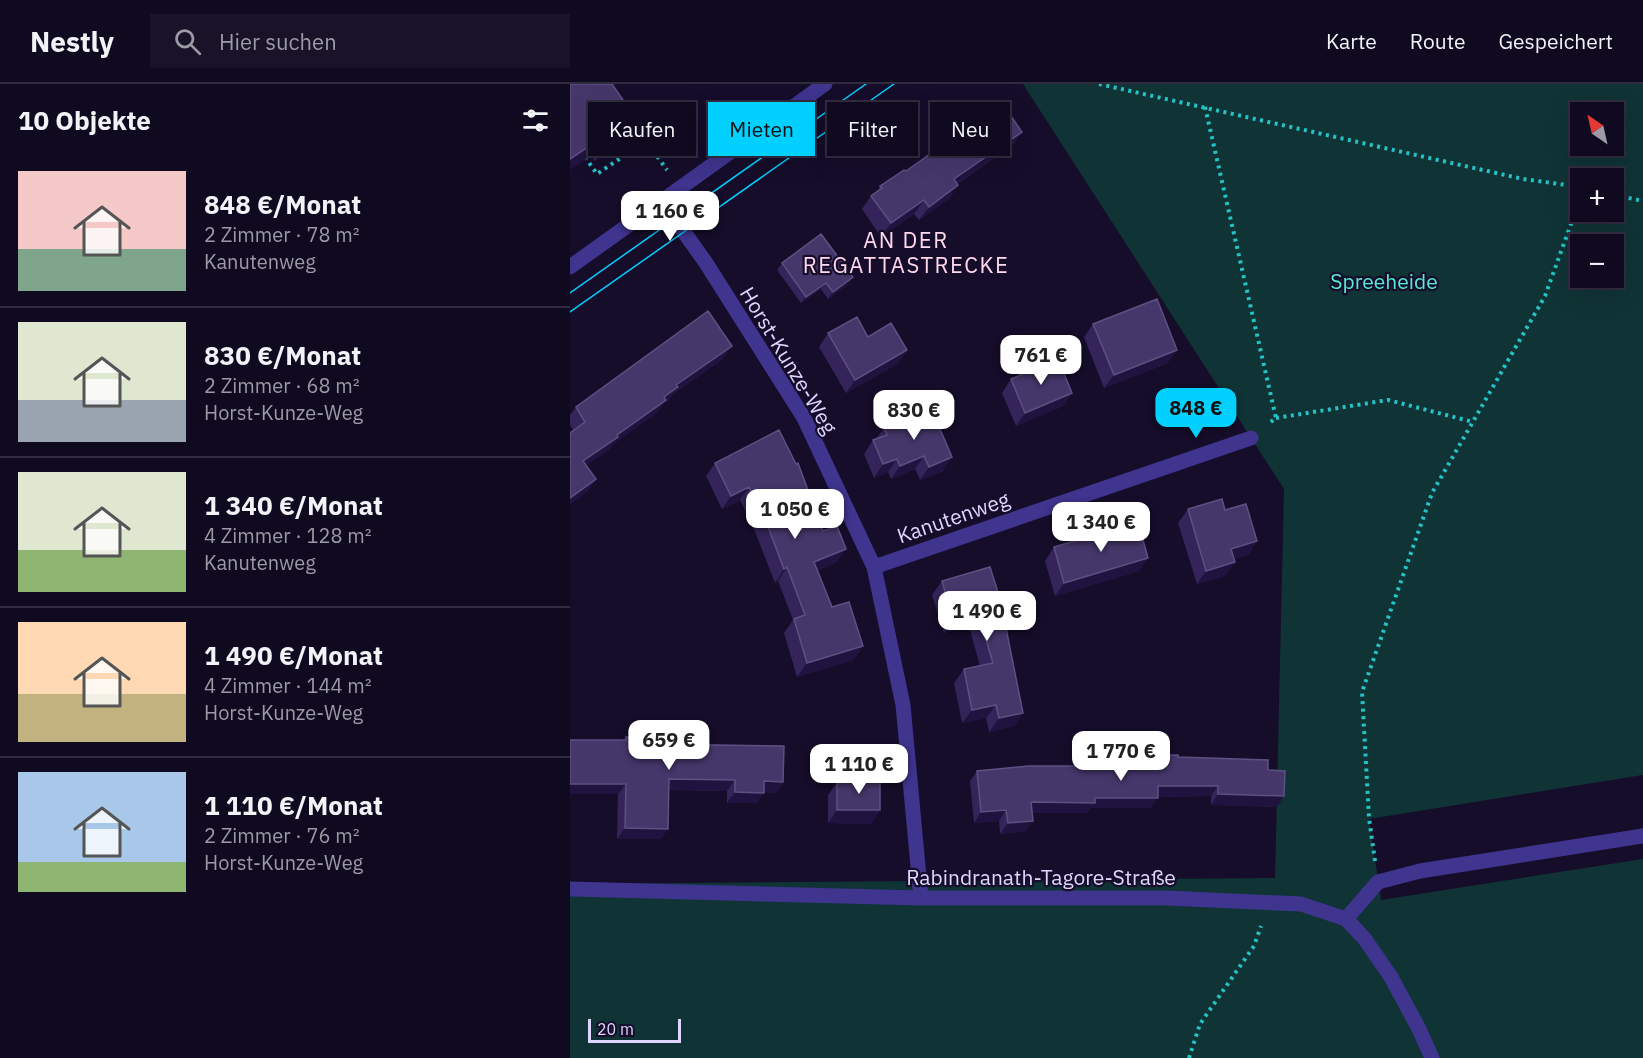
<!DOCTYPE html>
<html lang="de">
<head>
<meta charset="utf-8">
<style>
  :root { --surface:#100a20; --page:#191329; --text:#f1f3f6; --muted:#9c9aa5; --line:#302b3e; --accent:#02d0ff }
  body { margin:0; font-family:"IBM Plex Sans",sans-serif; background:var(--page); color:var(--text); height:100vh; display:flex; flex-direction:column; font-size:22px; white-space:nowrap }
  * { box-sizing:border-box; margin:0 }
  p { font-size:20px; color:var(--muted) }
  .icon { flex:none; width:33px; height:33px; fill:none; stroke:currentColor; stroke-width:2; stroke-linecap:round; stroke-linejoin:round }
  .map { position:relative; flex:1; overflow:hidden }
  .drawer { display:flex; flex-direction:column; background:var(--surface); width:570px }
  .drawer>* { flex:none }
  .banner { position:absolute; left:18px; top:18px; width:570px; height:54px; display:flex; gap:12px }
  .needle { width:39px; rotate:326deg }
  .fabs { position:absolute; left:1000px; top:18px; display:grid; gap:12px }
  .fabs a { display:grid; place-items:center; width:54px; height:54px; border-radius:0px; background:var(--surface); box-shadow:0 6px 24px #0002,0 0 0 2px var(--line); font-size:30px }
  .scale { position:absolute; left:18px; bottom:15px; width:93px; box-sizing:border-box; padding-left:6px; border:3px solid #ded6ff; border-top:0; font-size:16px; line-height:21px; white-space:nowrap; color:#ded6ff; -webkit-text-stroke:4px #150d2a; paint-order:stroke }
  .price { position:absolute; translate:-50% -51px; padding:0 14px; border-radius:12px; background:#fff; color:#222; font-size:20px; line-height:39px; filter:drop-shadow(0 2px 3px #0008) }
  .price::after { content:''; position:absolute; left:50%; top:36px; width:18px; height:14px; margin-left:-9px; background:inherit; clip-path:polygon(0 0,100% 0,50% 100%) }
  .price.selected { background:var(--accent); color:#111 }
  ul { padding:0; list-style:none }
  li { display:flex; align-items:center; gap:18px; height:150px; padding:0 18px }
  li+li { border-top:2px solid var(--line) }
  li span { display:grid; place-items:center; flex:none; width:168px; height:120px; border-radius:0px; color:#555 }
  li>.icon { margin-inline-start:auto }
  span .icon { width:72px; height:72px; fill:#fffc; stroke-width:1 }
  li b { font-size:26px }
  h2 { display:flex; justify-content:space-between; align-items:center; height:72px; padding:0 18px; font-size:26px }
  .pill { padding:0 21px; border-radius:0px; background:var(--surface); box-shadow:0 6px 24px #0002,0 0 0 2px var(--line); font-size:21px; line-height:54px }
  .pill.selected { background:var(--accent); color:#111 }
  header { display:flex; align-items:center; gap:36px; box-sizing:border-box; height:84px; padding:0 30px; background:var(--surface); border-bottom:2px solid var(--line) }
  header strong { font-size:28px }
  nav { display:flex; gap:33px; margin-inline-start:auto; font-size:21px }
  .search { width:420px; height:54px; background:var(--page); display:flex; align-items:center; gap:15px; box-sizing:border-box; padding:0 21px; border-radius:0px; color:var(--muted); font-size:22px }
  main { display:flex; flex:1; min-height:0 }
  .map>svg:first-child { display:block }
  .green { fill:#103335; fill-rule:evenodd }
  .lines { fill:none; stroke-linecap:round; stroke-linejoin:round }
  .path { stroke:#23c3c7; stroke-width:4; stroke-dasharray:3 4.5; stroke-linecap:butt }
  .minor { stroke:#3f348e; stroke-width:15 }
  .tram { stroke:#02d0ff; stroke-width:1.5 }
  .wall { fill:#342459 }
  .shaded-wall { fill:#20133f }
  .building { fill:#46376b; stroke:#5e5082; stroke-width:1.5 }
  .labels { text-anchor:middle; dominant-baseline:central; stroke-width:4.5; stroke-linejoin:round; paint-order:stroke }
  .park-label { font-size:21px; fill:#55ecd3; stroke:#150d2a }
  .street-label { font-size:21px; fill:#ded6ff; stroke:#150d2a }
  .neighbourhood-label { font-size:22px; letter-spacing:1.5px; fill:#ffd8ee; stroke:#150d2a }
</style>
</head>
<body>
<header>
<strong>Nestly</strong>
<div class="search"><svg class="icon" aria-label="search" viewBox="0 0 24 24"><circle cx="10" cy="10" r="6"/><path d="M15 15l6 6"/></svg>Hier suchen</div>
<nav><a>Karte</a><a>Route</a><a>Gespeichert</a></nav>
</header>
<main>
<section class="drawer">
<h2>10 Objekte<svg class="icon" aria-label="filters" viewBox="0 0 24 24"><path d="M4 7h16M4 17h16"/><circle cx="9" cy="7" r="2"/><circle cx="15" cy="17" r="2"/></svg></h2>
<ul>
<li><span style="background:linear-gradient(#f6c9c9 65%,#7fa58c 0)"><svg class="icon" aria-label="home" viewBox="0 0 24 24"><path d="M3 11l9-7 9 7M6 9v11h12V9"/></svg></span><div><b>848 €/Monat</b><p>2 Zimmer · 78 m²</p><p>Kanutenweg</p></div></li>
<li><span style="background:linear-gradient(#dfe7d0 65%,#9aa5b1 0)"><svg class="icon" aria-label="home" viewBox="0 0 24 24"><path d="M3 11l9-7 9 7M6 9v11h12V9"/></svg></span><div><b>830 €/Monat</b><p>2 Zimmer · 68 m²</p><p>Horst-Kunze-Weg</p></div></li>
<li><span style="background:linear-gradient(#dfe7d0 65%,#8fb573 0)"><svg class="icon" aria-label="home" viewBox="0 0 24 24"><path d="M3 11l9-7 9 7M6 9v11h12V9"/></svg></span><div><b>1 340 €/Monat</b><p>4 Zimmer · 128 m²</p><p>Kanutenweg</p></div></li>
<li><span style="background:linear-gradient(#ffd9b3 60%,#c2b280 0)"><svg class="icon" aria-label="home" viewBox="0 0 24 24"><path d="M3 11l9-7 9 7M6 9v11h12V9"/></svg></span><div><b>1 490 €/Monat</b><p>4 Zimmer · 144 m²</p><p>Horst-Kunze-Weg</p></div></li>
<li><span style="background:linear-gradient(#a9c7e8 75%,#8fb573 0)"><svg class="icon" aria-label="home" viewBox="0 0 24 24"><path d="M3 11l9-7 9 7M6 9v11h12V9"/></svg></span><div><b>1 110 €/Monat</b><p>2 Zimmer · 76 m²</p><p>Horst-Kunze-Weg</p></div></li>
</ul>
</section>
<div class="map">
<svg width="1073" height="974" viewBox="0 0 1073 974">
  <rect width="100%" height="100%" fill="#150d2a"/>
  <path class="green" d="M 453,0 L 1073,0 L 1073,691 L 799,735 L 811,816 L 1073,775 L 1073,974 L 0,974 L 0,800 L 705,794 L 714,405 ZM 1011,28 L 1044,28 L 1044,62 L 1011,62 ZM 1011,94 L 1044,94 L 1044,128 L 1011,128 ZM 1011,160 L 1044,160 L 1044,194 L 1011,194 Z"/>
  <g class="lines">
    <path class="path" d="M 529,0 L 953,95 L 1011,103
      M 635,23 L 706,334 L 698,340
      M 61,36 L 97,86
      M 15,73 L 27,90 L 76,57
      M 1044,111 L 1073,117
      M 706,334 L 818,316 L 903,338
      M 805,777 L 799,734 L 792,608 L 862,409 L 975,212 L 1011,112
      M 619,974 L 630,940 L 684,862 L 691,842"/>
    <path class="minor" d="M 92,117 L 136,179 L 234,334 L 304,483 L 333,621 L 351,814
      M 0,183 L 255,0
      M 304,483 L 681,354
      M 0,805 L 351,814 L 596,814 L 731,820 L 776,835 L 794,854 L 821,893 L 849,945 L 862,974
      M 776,835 L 808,798 L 850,787 L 1073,752"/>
    <path class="tram" d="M 0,209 L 296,0
      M 0,228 L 324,0"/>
  </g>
  <path class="wall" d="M 0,0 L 52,57 L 25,77 L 21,72 Z
    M 452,48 L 443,61 L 387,100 L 388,101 L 379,115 L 349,136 L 344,130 L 311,153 L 292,125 L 301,112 L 307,108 L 310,102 L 336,87 Z
    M 212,179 L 278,200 L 258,215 L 251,205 L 231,219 L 207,186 Z
    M 523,240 L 598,279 L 534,304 L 514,253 Z
    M 258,249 L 298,253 L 337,266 L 327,280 L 276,309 L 249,263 Z
    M 153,275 L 103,310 L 99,316 L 93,320 L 87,329 L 44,359 L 39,366 L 16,381 L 26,395 L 17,408 L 0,420 L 0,349 L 3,346 L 0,341 L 0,331 L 6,323 Z
    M 441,295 L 502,309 L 493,322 L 446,342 L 432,309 Z
    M 361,324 L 373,387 L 350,396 L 345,385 L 321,395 L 318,388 L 304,394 L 294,370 L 303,356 L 306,355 L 314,344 Z
    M 145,379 L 253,447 L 267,478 L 248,486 L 262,523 L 293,562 L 283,576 L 227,593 L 214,549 L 223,536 L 208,497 L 205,499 L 184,445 L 170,416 L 152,425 L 136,392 Z
    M 618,425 L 655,426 L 687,457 L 678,471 L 664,475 L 665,478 L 655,492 L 627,500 L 608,439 Z
    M 484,463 L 569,487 L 485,512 L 475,477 Z
    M 372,497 L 434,536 L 453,629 L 444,642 L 419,648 L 416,634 L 392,639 L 384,599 L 394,585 L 410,582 L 399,542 L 374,549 L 362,511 Z
    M 56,653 L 81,660 L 213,698 L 206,709 L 194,708 L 187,719 L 157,719 L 157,707 L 99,706 L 91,755 L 47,755 L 48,710 L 0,710 L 0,656 L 54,656 Z
    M 549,672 L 608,673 L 698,686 L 714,712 L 707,723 L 641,721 L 641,712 L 588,713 L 580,724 L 521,724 L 517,729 L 463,729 L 456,747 L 430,750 L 429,737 L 404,739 L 400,697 L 407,687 L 542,682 Z
    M 267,698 L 310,726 L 301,740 L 258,739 L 258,711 Z"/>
  <path class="shaded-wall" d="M 67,36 L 52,57 L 25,77 L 40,56 Z
    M 452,48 L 443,61 L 374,108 L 384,95 Z
    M 36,51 L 21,72 L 0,86 L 0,75 Z
    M 388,101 L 379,115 L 349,136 L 359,123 Z
    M 354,116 L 344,130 L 311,153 L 321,139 Z
    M 283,193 L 278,200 L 258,215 L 263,208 Z
    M 256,199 L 251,205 L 231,219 L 236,213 Z
    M 162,262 L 153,275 L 103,310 L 99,316 L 93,320 L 87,329 L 44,359 L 39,366 L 4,390 L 13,377 L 94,313 L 106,301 Z
    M 337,266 L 327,280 L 276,309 L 285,296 Z
    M 607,266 L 598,279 L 534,304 L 544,291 Z
    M 502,309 L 493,322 L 446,342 L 455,329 Z
    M 354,372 L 345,385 L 321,395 L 330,382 Z
    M 382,373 L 373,387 L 350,396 L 359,383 Z
    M 327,375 L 318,388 L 304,394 L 313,380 Z
    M 26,395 L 17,408 L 0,420 L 0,414 Z
    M 179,403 L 170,416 L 152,425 L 161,412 Z
    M 687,457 L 678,471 L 651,479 L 661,465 Z
    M 276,465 L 267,478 L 235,491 L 244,478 Z
    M 578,474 L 569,487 L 485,512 L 494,499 Z
    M 665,478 L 655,492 L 627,500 L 636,487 Z
    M 217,483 L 208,497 L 205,499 L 214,485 Z
    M 408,529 L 399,542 L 374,549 L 383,536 Z
    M 293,562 L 283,576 L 227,593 L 237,579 Z
    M 426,621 L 416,634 L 392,639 L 402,626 Z
    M 453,629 L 444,642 L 419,648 L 429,634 Z
    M 99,695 L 165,696 L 157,707 L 92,706 Z
    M 194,697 L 213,698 L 206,709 L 187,708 Z
    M 0,700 L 56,700 L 48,710 L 0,710 Z
    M 588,702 L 648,702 L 641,712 L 580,713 Z
    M 165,708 L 194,709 L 187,719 L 157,719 Z
    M 648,710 L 714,712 L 707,723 L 641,721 Z
    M 525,714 L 588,714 L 580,724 L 521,724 L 517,729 L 454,729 L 461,718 Z
    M 267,726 L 310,726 L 301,740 L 258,739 Z
    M 436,726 L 429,737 L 404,739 L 411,728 Z
    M 463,737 L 456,747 L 430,750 L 438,739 Z
    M 55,744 L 98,745 L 91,755 L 47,755 Z"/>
  <path class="building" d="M 0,0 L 42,0 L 67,36 L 40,56 L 36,51 L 0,75 Z
    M 432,19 L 452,48 L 384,95 L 388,101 L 359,123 L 354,116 L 321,139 L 301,112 L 312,104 L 310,102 L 334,86 L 336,87 Z
    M 251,150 L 283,193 L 263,208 L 256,199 L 236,213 L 212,179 Z
    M 587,215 L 607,266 L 544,291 L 523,240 Z
    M 138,227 L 162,262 L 106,301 L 108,303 L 94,313 L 96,316 L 47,351 L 48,353 L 13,377 L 26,395 L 0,414 L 0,349 L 15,338 L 6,323 Z
    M 287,233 L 298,253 L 321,239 L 337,266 L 285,296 L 258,249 Z
    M 488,275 L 502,309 L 455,329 L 441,295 Z
    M 361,324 L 382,373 L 359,383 L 354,372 L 330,382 L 327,375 L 313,380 L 303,356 L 317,351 L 314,344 Z
    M 209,346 L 226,380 L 228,379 L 253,447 L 267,442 L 276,465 L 244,478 L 262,523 L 279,518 L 293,562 L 237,579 L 224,535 L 235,531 L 217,483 L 214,485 L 194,432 L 179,403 L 161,412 L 145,379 Z
    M 652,415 L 655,426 L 676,420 L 687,457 L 661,465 L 665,478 L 636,487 L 618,425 Z
    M 568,438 L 578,474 L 494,499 L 484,463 Z
    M 420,483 L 436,534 L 434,534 L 453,629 L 429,634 L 426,621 L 402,626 L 394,585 L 423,579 L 408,529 L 383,536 L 372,497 Z
    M 56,653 L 81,654 L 81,660 L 214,662 L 213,698 L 194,697 L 194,709 L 165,708 L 165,696 L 99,695 L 98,745 L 55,744 L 56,700 L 0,700 L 0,656 L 56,656 Z
    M 608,671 L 608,673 L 698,676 L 698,686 L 715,687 L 714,712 L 648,710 L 648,702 L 588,702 L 588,714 L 525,714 L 525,719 L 461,718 L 463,737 L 438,739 L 436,726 L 411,728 L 407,687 L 458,682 L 550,682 L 549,672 Z
    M 310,694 L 310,726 L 267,726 L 267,698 Z"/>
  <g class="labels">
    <g class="park-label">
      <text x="814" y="197">Spreeheide</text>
    </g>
    <g class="street-label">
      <text transform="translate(219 276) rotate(59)">Horst-Kunze-Weg</text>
      <text transform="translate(383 433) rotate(-19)">Kanutenweg</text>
      <text x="471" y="793">Rabindranath-Tagore-Straße</text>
    </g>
    <g class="neighbourhood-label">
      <text x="336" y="155">AN DER<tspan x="336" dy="25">REGATTASTRECKE</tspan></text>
    </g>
  </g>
</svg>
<div class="fabs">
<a><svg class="needle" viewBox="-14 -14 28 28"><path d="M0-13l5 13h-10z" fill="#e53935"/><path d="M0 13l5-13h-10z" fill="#9c9aa5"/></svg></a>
<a>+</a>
<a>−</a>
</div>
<div class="scale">20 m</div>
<b class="price" style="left:100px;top:158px">1 160 €</b>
<b class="price" style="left:471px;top:302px">761 €</b>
<b class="price selected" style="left:626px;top:355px">848 €</b>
<b class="price" style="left:344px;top:357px">830 €</b>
<b class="price" style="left:225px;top:456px">1 050 €</b>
<b class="price" style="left:531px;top:469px">1 340 €</b>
<b class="price" style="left:417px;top:558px">1 490 €</b>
<b class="price" style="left:99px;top:687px">659 €</b>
<b class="price" style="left:551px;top:698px">1 770 €</b>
<b class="price" style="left:289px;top:711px">1 110 €</b>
<div class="banner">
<a class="pill">Kaufen</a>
<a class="pill selected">Mieten</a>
<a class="pill">Filter</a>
<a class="pill">Neu</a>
</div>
</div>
</main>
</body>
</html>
